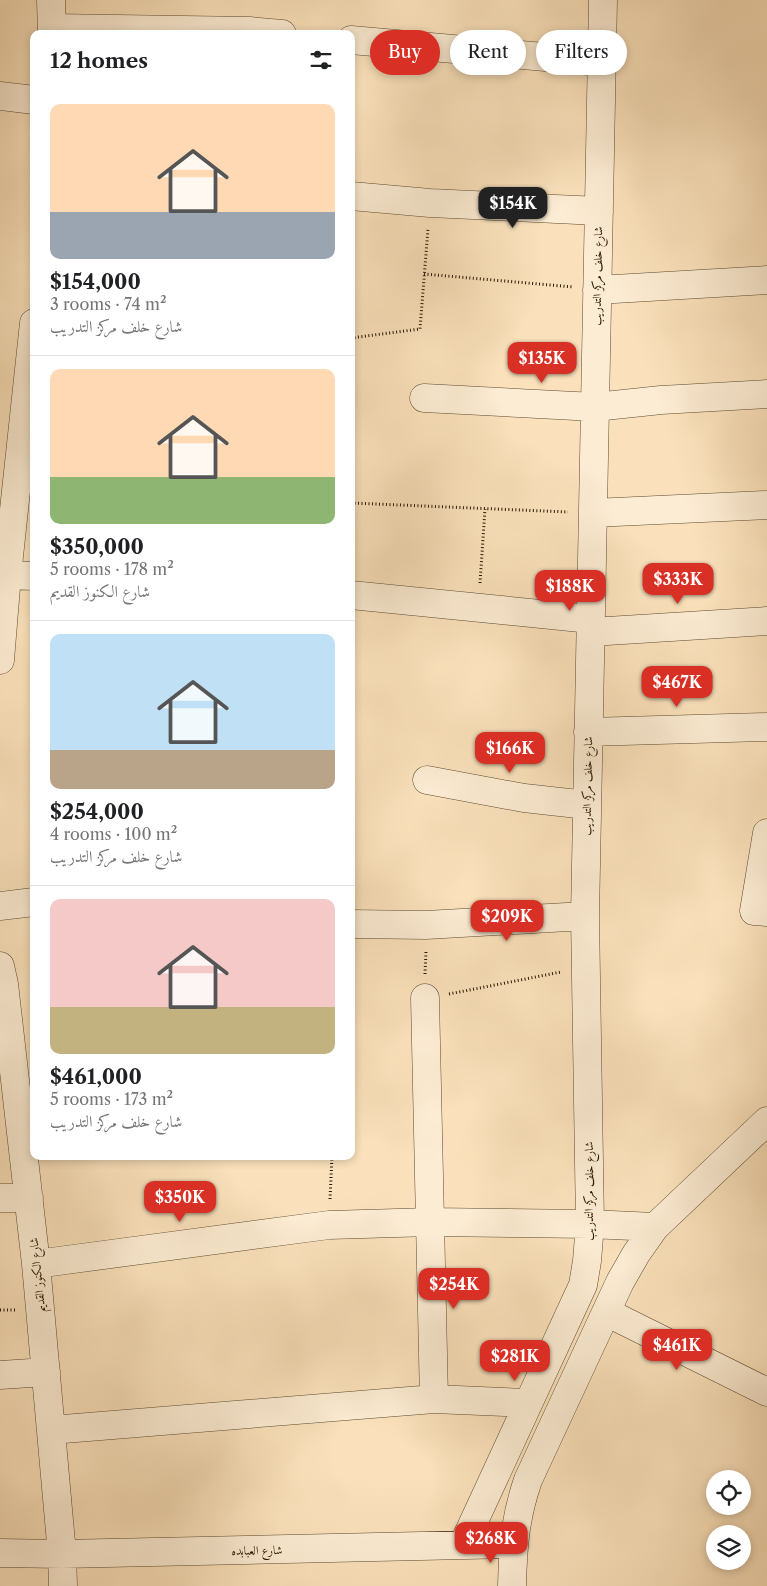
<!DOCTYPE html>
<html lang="en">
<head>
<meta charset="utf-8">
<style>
  :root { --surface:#fff; --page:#f2f2f2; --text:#202124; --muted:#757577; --line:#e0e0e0; --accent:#d93025 }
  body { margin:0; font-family:"Libre Caslon Text",Amiri,serif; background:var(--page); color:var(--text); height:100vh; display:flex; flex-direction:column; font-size:19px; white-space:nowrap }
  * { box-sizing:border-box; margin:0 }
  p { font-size:16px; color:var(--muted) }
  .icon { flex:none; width:28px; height:28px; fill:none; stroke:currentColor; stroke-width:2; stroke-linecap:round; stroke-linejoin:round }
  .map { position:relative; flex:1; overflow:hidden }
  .drawer { position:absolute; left:30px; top:30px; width:325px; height:1130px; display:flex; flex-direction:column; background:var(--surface); border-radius:10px; box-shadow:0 2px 8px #0003 }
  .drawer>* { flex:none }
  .banner { position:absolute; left:370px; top:30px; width:321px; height:45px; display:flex; gap:10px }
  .controls { position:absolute; left:706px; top:1470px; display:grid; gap:10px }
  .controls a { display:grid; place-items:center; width:45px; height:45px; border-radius:50%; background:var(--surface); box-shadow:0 2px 8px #0003; font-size:25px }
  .price { position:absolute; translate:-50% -42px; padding:0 11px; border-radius:10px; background:var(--accent); color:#fff; font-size:16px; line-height:32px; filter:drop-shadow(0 1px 2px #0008) }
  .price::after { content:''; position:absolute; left:50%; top:30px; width:15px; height:11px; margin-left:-8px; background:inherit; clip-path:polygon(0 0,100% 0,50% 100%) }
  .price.selected { background:#222; color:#fff }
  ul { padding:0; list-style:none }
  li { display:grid; align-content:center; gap:10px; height:265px; padding:0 20px }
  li+li { border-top:1px solid var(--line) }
  li span { display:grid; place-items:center; height:155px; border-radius:10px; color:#555 }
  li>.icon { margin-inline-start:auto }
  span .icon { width:90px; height:90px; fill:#fffc; stroke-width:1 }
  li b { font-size:21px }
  h2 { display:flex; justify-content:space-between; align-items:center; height:60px; padding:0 20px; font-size:21px }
  .chip { padding:0 18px; border-radius:22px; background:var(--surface); box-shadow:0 2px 8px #0003; font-size:18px; line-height:45px }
  .chip.selected { background:var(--accent); color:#fff }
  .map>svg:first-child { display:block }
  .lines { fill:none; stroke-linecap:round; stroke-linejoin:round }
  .minor-casing { stroke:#5c4a2f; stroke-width:29 }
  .path { stroke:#281700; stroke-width:3; stroke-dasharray:1 2.5; stroke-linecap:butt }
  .minor { stroke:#fcecd3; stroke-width:28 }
  .labels { text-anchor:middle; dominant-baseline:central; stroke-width:4; stroke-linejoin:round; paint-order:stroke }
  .street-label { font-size:12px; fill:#281700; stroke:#fcecd3 }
</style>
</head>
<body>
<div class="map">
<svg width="767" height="1586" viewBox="0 0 767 1586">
  <rect width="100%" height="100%" fill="#fae1bb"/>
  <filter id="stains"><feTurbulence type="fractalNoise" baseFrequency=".004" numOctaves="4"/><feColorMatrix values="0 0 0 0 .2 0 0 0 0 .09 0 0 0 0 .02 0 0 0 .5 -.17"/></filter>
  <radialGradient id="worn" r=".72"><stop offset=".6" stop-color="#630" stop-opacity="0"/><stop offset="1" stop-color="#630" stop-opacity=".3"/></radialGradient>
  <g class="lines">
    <defs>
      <path id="minor" d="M 51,0 L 52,34
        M 52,28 L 249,31 L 282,34
        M 351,40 L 601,62
        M 0,96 L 34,100
        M 351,196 L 430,203 L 599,211
        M 597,290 L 767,280
        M 424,398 L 595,407 L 661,400 L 767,394
        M 593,513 L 767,505
        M 0,572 L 7,575 L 34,576
        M 351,595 L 591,619
        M 591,632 L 767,621
        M 0,660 L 7,575 L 34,323
        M 588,732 L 767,727
        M 427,780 L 524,798 L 587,805
        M 767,833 L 754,911 L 767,912
        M 0,906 L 34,902
        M 351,924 L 426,925 L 585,916
        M 0,966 L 4,984 L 36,1264 L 62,1554 L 63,1586
        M 425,998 L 434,1399
        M 0,1198 L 29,1198
        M 36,1264 L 329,1225 L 431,1222 L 590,1224 L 655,1227
        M 606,1312 L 767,1392
        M 0,1375 L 46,1372
        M 51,1430 L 434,1399 L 528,1403
        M 463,1545 L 583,1285 L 587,1261 L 590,1224 L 585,916 L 603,0
        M 0,1553 L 62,1554 L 513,1544
        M 512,1586 C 513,1546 515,1518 528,1480 L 620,1282 L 636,1254 L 655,1227 L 767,1121"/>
    </defs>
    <use href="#minor" class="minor-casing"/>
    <path class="path" d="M 424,274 L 573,287
      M 351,338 L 420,329 L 428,229
      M 351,503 L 568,512
      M 480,583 L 485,509
      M 425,974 L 426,951
      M 449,994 L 561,972
      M 330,1199 L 332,1156
      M 0,1310 L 15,1310"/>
    <use href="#minor" class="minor"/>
  </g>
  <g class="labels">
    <g class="street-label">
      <text transform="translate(597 276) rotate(-89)">شارع خلف مركز التدريب</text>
      <text transform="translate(587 786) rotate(-89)">شارع خلف مركز التدريب</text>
      <text transform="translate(588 1191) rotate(-90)">شارع خلف مركز التدريب</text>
      <text transform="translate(37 1275) rotate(-96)">شارع الكنوز القديم</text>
      <text transform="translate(257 1550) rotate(-1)">شارع العبابده</text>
    </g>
  </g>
  <rect width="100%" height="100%" filter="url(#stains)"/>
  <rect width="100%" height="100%" fill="url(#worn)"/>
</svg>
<div class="controls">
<a><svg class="icon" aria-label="locate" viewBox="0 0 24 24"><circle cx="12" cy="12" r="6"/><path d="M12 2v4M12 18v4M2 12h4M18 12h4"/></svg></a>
<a><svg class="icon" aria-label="layers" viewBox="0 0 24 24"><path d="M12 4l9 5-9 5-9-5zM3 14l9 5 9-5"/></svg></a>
</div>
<b class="price selected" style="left:513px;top:229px">$154K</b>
<b class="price" style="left:542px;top:384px">$135K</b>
<b class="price" style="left:678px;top:605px">$333K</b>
<b class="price" style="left:570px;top:612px">$188K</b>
<b class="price" style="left:677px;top:708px">$467K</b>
<b class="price" style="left:510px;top:774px">$166K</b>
<b class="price" style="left:507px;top:942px">$209K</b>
<b class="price" style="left:180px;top:1223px">$350K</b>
<b class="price" style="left:454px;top:1310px">$254K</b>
<b class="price" style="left:677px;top:1371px">$461K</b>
<b class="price" style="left:515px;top:1382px">$281K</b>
<b class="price" style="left:491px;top:1564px">$268K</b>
<div class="banner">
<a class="chip selected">Buy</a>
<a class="chip">Rent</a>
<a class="chip">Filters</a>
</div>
<section class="drawer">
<h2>12 homes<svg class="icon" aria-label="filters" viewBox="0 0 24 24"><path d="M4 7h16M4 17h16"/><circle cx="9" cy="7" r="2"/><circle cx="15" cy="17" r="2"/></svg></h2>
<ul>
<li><span style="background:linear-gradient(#ffd9b3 70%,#9aa5b1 0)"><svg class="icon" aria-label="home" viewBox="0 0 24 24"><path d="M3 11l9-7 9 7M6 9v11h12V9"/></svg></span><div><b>$154,000</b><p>3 rooms · 74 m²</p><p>شارع خلف مركز التدريب</p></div></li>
<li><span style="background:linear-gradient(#ffd9b3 70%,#8fb573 0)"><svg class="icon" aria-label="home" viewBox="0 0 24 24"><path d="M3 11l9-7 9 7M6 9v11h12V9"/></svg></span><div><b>$350,000</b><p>5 rooms · 178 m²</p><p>شارع الكنوز القديم</p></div></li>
<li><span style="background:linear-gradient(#bfe0f5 75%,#b9a48a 0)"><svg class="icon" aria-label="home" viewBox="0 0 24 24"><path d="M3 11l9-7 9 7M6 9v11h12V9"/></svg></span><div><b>$254,000</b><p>4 rooms · 100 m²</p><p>شارع خلف مركز التدريب</p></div></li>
<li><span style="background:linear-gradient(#f6c9c9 70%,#c2b280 0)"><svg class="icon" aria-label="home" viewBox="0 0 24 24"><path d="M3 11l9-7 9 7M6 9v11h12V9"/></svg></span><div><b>$461,000</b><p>5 rooms · 173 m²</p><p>شارع خلف مركز التدريب</p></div></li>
</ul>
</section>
</div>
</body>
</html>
